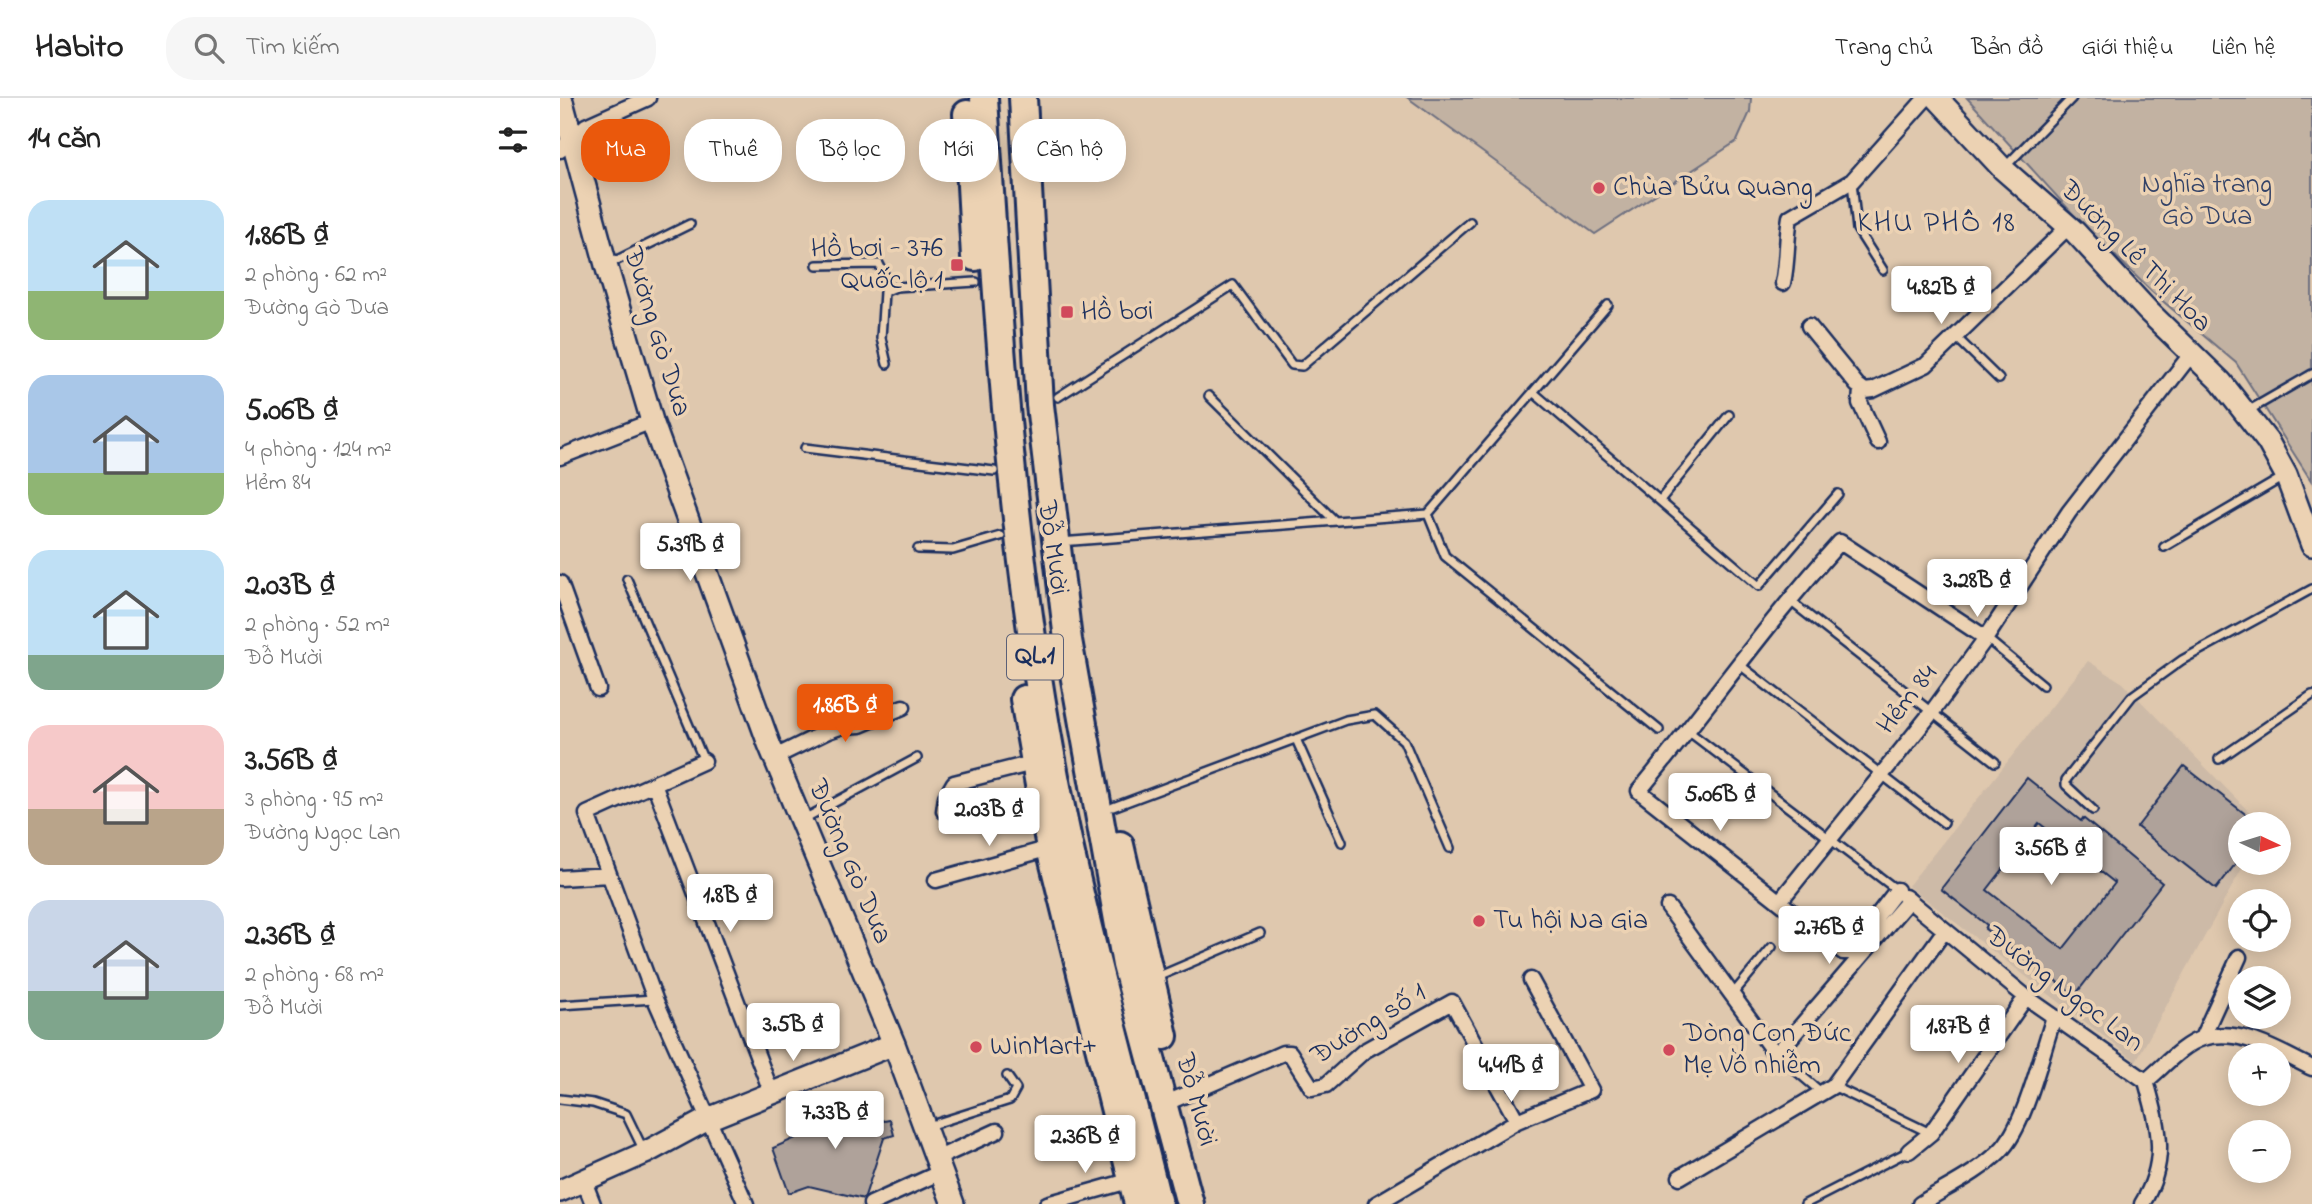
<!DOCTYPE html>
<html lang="vi">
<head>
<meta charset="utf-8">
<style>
  :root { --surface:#fff; --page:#f6f6f6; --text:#222; --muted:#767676; --line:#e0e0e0; --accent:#ea580c }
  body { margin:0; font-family:"Indie Flower",sans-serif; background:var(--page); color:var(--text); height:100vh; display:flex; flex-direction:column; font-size:26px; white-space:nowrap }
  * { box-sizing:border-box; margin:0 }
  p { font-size:23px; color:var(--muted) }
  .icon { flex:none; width:38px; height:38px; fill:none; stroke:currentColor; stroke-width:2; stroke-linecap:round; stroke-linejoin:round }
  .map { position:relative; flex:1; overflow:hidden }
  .sheet { display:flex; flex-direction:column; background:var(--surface); width:560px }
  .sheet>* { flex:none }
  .hud { position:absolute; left:21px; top:21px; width:665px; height:63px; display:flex; gap:14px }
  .needle { width:46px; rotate:94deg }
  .controls { position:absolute; left:1668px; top:714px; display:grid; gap:14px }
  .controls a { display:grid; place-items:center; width:63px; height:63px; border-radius:50%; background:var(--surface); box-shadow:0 4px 18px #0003; font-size:35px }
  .price { position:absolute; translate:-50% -60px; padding:0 16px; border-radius:7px; background:#fff; color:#222; font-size:23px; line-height:46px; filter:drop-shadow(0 2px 4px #0008) }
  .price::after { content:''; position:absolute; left:50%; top:42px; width:21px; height:16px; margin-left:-10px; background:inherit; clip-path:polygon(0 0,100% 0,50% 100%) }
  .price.current { background:var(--accent); color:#fff }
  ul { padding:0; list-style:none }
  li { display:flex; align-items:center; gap:21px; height:175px; padding:0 28px }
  li span { display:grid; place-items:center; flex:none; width:196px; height:140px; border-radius:21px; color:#555 }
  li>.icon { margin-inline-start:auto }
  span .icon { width:84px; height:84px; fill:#fffc; stroke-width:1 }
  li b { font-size:30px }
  h2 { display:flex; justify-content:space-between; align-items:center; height:84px; padding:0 28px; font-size:30px }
  .chip { padding:0 24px; border-radius:28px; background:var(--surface); box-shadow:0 4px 18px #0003; font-size:24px; line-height:63px }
  .chip.current { background:var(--accent); color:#fff }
  header { display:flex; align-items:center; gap:42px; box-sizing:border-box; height:98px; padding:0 35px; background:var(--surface); border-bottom:2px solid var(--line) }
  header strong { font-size:33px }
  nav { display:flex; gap:38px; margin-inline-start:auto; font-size:24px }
  .search { width:490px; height:63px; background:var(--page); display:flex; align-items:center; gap:18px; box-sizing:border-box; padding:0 24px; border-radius:28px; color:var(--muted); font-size:26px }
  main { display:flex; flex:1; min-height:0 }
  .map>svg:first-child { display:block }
  .built { fill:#cdbaa7 }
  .green { fill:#c2b2a2; stroke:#6e7080; stroke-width:2 }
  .building { fill:#afa29a; stroke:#1b2f5e; stroke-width:2; fill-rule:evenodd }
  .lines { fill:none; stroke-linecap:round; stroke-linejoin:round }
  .lane-casing { stroke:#1b2f5e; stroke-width:12 }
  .street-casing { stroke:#1b2f5e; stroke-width:19 }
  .secondary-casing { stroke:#1b2f5e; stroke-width:26 }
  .highway-casing { stroke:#1b2f5e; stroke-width:32 }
  .lane { stroke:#ecd2b3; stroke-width:7 }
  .street { stroke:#ecd2b3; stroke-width:14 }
  .secondary { stroke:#ecd2b3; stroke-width:21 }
  .highway { stroke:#ecd2b3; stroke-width:26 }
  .poi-dot { fill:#d1495b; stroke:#ecd2b3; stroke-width:2.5 }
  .labels { text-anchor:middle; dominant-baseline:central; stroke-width:7; stroke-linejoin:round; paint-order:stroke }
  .shield { fill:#ecd2b3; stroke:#5a6078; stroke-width:2 }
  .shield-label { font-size:26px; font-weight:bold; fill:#1b2f5e }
  .park-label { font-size:28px; fill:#344368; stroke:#ecd2b3 }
  .poi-label { font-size:28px; fill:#1b2f5e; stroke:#ecd2b3; text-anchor:start }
  .street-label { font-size:28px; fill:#1b2f5e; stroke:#ecd2b3 }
  .neighbourhood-label { font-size:30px; letter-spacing:2px; fill:#1b2f5e; stroke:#ecd2b3 }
</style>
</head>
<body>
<header>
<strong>Habito</strong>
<div class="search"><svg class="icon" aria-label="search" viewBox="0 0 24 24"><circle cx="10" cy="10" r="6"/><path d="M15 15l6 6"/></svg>Tìm kiếm</div>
<nav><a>Trang chủ</a><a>Bản đồ</a><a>Giới thiệu</a><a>Liên hệ</a></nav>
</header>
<main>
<section class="sheet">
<h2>14 căn<svg class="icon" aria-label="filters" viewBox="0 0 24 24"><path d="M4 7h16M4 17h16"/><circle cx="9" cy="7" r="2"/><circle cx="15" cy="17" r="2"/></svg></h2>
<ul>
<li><span style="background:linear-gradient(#bfe0f5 65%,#8fb573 0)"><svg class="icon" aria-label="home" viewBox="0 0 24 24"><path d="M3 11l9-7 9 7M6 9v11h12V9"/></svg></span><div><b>1.86B ₫</b><p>2 phòng · 62 m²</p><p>Đường Gò Dưa</p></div></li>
<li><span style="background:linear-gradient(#a9c7e8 70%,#8fb573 0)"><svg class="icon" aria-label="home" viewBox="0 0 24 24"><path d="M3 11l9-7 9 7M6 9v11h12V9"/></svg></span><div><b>5.06B ₫</b><p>4 phòng · 124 m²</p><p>Hẻm 84</p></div></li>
<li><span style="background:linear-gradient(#bfe0f5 75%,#7fa58c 0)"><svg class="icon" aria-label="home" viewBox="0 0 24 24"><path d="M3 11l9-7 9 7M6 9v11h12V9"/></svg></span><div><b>2.03B ₫</b><p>2 phòng · 52 m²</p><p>Đỗ Mười</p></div></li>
<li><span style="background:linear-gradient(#f6c9c9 60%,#b9a48a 0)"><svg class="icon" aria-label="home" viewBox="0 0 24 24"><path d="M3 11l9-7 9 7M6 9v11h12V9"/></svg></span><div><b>3.56B ₫</b><p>3 phòng · 95 m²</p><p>Đường Ngọc Lan</p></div></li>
<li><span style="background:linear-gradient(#c9d6e8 65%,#7fa58c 0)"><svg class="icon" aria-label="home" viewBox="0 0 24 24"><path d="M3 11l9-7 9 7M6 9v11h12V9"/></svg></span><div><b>2.36B ₫</b><p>2 phòng · 68 m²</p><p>Đỗ Mười</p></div></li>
</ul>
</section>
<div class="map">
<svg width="1752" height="1106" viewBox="0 0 1752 1106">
  <rect width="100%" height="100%" fill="#dfc8ae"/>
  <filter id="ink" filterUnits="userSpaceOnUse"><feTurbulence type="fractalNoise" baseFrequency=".0143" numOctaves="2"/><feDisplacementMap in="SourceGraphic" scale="14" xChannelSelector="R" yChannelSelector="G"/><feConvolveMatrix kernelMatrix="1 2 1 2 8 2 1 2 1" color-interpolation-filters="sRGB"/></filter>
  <g filter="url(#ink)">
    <path class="built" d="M 1528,563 L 1563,585 L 1701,726 L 1680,726 L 1680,765 L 1685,765 L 1576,963 L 1348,788 Z"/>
    <path class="green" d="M 848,0 L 1191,0 L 1190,14 L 1177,43 L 1035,136 Z
      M 1407,0 L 1752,0 L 1752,384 L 1676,265 L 1592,194 L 1513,116 Z"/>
    <path class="building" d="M 1624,668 L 1698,726 L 1680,726 L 1680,760 L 1656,791 L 1577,729 Z
      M 1467,680 L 1521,723 L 1523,720 L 1602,785 L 1515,897 L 1425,831 L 1427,827 L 1381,791 ZM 1479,725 L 1555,785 L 1503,851 L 1427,792 Z
      M 272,1000 L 324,1023 L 330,1022 L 334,1037 L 324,1040 L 304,1101 L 249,1088 L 229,1095 L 213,1050 L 236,1040 Z"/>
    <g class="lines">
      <defs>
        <path id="lane" d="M 1446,68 L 1512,0
          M 1292,84 L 1297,131 L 1323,172
          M 49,166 L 130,126
          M 257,167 L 319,166 L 324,176 L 324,194
          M 1396,239 L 1439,281
          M 327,266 L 321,240 L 324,194 L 336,189 L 416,184
          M 973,294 L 1199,488 L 1278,396
          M 649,298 L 775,423
          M 498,299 L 673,187 L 732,267 L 742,268 L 910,124
          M 1686,314 L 1752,276
          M 245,350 L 434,373
          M 1101,401 L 1169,317
          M 868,416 L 885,458 L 1099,632
          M 500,444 L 868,416 L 1048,207
          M 1604,449 L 1725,378
          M 358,451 L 393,452 L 441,438
          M 67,481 L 144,663
          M 1229,502 L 1435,664
          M 1426,540 L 1483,587
          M 1180,567 L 1384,725
          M 1128,633 L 1337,792
          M 736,641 L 782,744
          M 1659,661 L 1752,597
          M 553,709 L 786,622 L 815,617 L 844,643 L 890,750
          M 1533,712 L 1506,687 L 1506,682 L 1572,598 L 1622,562 L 1752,491
          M 242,722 L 357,660
          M 597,879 L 700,835
          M 1172,897 L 1212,849
          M 0,907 L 94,901
          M 1217,957 L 1261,994
          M 1273,988 L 1370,1035
          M 0,1001 L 33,1005 L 66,1016 L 83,1051
          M 368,1028 L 450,1002 L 456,991 L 447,978
          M 1245,1106 L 1349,1053"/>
        <path id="street" d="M 0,52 L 26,28 L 88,0
          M 1223,185 C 1228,162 1226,142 1230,119 L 1292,83 L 1366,0
          M 1249,228 L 1297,287 L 1305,293 L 1313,292 L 1366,267 L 1508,129
          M 1301,292 L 1300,305 L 1318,344
          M 0,359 L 92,323
          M 0,485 L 38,591
          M 215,659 L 268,633 L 283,628 L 300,627 L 343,609
          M 144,663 L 27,716 L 95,901 L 186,1106
          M 95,688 L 212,996
          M 384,713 L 386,699 L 394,685 L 473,665
          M 0,780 L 49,777
          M 376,782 L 490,750
          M 1337,792 L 1289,854 L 1283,854 L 1079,693 C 1147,611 1208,523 1280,444 L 1426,540
          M 1345,799 L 1466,899 L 1586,983
          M 1220,803 L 1372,614 L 1426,540 L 1509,414 L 1632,255
          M 1108,809 L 1216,957 L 1349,802
          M 1642,940 L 1679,859
          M 1586,983 C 1602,970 1623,946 1643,940 C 1681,929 1719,954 1752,970
          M 604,1006 L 723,955 L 730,955 L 752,990 L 766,987 L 804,953 L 892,904 L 957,1023
          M 1349,1053 L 1371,1035 L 1466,899
          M 376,1061 L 437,1033
          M 1120,1079 L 1273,988 L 1385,832
          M 24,1083 L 33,1106
          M 311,1106 L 381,1074
          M 487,1106 L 572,1082
          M 816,1106 L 957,1023 L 1031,992 L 971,882
          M 1360,1106 C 1387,1089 1418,1075 1440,1053 C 1465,1029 1482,954 1494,919
          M 1582,1106 C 1609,1062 1599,1030 1586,983"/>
        <path id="secondary" d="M 1,0 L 46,167 L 92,323 L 209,646 L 334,946 L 393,1106
          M 1377,0 L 1443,71 L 1515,134 L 1588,213 L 1661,284 L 1708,344 L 1726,377 L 1752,447
          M 0,1093 L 85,1055 L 148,1021 L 334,946"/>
        <path id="highway" d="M 424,0 C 438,224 451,440 492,662 C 519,811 562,959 598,1106
          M 463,0 L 480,307 L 508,542 L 566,867 L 630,1106
          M 407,16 L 415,159
          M 464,601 L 490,750 L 578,1106
          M 560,747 L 604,938"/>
      </defs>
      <use href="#lane" class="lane-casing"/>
      <use href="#street" class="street-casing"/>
      <use href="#secondary" class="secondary-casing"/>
      <use href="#highway" class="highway-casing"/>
      <use href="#lane" class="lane"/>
      <use href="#street" class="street"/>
      <use href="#secondary" class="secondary"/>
      <use href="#highway" class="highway"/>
    </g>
  </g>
  <g class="poi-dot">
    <circle cx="1039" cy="90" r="7"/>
    <rect x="390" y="160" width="14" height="14" rx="3.5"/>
    <rect x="500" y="207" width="14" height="14" rx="3.5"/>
    <circle cx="919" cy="823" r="7"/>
    <circle cx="416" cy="949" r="7"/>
    <circle cx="1109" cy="952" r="7"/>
  </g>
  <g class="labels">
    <rect class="shield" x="447" y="536.5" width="56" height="45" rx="5"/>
    <g class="shield-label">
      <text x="475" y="559">QL.1</text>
    </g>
    <g class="park-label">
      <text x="1647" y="87">Nghĩa trang<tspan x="1647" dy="32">Gò Dưa</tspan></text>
    </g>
    <g class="poi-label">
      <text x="1053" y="90">Chùa Bửu Quang</text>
      <text x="383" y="151" text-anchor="end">Hồ bơi - 376<tspan x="383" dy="32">Quốc lộ 1</tspan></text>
      <text x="521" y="214">Hồ bơi</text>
      <text x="933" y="823">Tu hội Na Gia</text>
      <text x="1123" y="936">Dòng Con Đức<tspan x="1123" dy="32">Mẹ Vô nhiễm</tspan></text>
      <text x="430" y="949">WinMart+</text>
    </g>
    <g class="street-label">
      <text transform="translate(1575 159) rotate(45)">Đường Lê Thị Hoa</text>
      <text transform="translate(96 234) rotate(73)">Đường Gò Dưa</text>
      <text transform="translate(492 450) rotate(82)">Đỗ Mười</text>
      <text transform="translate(1348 602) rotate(-52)">Hẻm 84</text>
      <text transform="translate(289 764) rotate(67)">Đường Gò Dưa</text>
      <text transform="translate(1504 892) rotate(37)">Đường Ngọc Lan</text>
      <text transform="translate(809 927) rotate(-32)">Đường số 1</text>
      <text transform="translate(635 1002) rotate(75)">Đỗ Mười</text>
    </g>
    <g class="neighbourhood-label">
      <text x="1377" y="126">KHU PHỐ 18</text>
    </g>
  </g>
</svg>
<div class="controls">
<a><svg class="needle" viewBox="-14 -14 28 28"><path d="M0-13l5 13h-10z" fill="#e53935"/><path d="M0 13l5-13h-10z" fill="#767676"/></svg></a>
<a><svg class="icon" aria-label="locate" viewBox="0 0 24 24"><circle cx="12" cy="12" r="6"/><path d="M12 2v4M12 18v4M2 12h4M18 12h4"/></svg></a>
<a><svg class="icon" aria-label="layers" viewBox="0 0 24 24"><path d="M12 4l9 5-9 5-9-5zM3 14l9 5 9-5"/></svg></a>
<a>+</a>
<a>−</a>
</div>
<b class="price" style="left:1381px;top:228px">4.82B ₫</b>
<b class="price" style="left:130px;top:485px">5.39B ₫</b>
<b class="price" style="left:1417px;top:521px">3.28B ₫</b>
<b class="price current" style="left:285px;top:646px">1.86B ₫</b>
<b class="price" style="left:1160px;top:735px">5.06B ₫</b>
<b class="price" style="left:429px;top:750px">2.03B ₫</b>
<b class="price" style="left:1491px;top:789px">3.56B ₫</b>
<b class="price" style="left:170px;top:836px">1.8B ₫</b>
<b class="price" style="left:1269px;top:868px">2.76B ₫</b>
<b class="price" style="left:233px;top:965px">3.5B ₫</b>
<b class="price" style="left:1398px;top:967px">1.87B ₫</b>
<b class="price" style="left:951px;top:1006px">4.41B ₫</b>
<b class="price" style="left:275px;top:1053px">7.33B ₫</b>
<b class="price" style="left:525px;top:1077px">2.36B ₫</b>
<div class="hud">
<a class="chip current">Mua</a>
<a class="chip">Thuê</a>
<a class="chip">Bộ lọc</a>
<a class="chip">Mới</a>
<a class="chip">Căn hộ</a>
</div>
</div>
</main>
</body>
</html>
